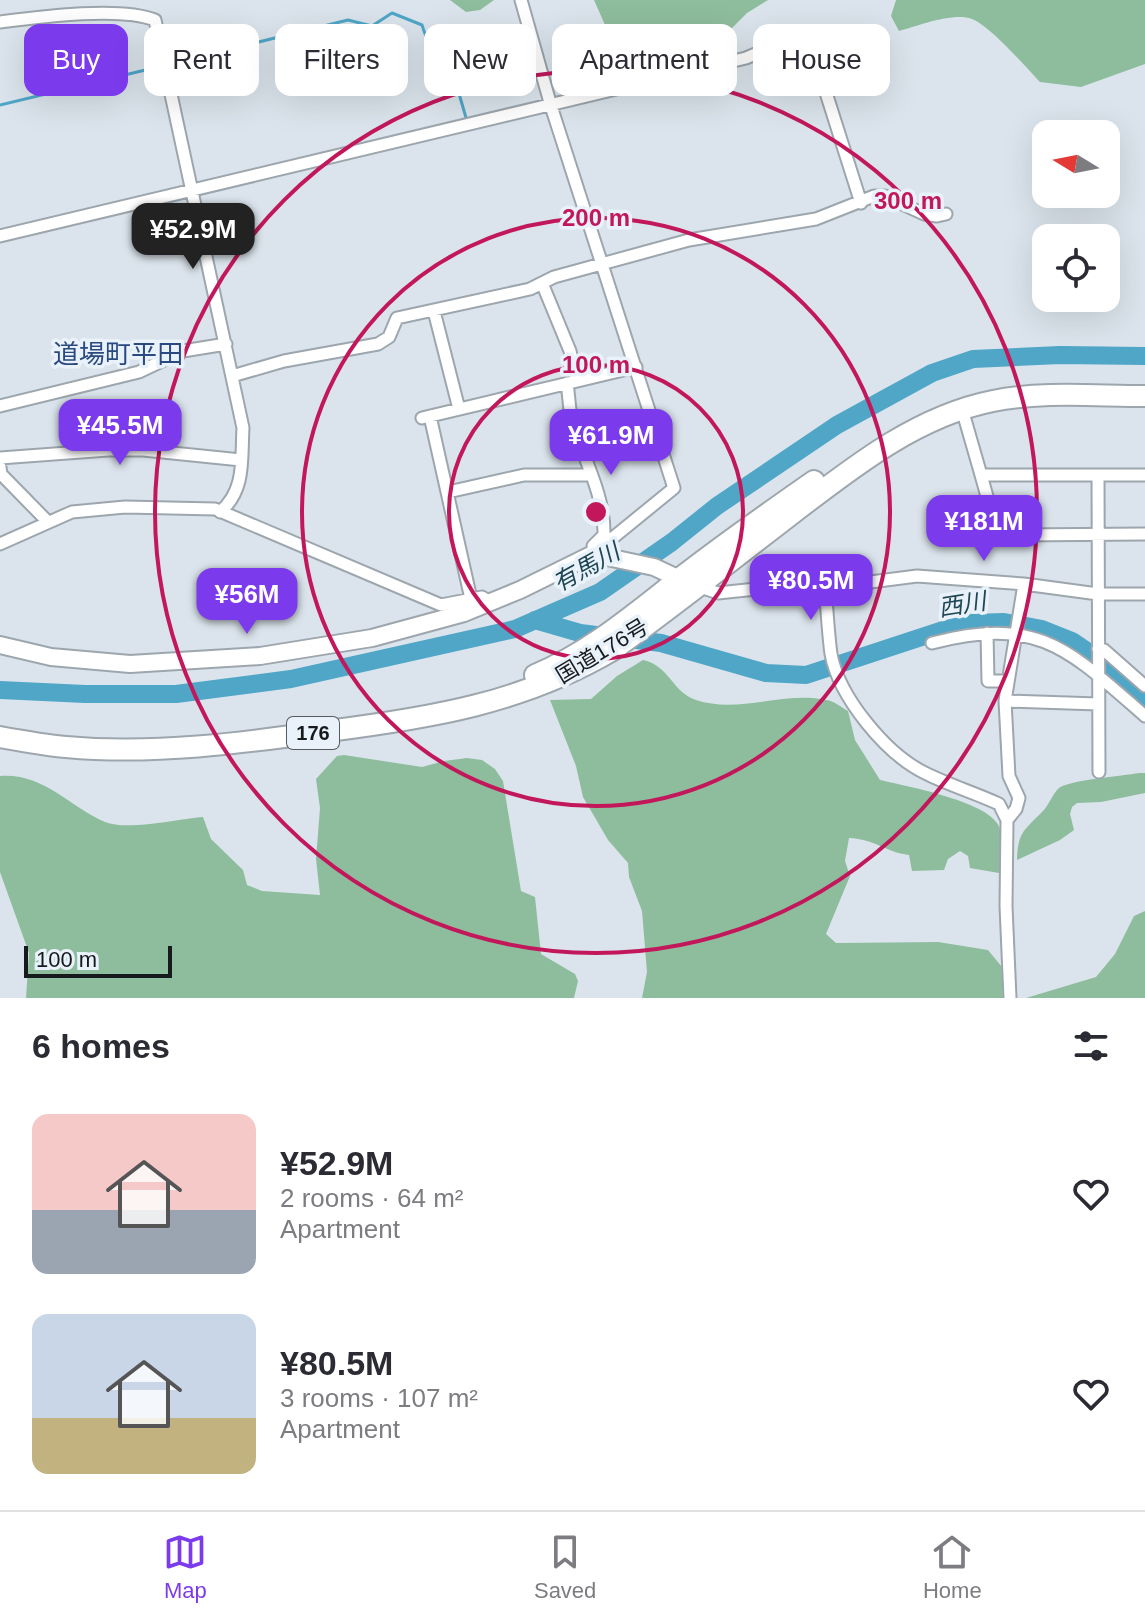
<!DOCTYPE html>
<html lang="en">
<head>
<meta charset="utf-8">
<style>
  :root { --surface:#fff; --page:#f7f7f7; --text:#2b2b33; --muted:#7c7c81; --line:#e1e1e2; --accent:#7c3aed }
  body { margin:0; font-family:Helvetica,"Noto Sans JP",sans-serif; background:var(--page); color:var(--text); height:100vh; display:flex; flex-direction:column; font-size:30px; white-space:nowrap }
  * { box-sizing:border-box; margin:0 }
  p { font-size:26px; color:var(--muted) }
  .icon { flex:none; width:44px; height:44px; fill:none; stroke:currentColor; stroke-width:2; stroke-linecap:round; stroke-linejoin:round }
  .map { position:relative; height:998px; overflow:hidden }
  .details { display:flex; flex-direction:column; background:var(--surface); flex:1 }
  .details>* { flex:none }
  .guide { position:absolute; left:24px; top:24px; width:1098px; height:72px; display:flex; gap:16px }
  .needle { width:52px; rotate:280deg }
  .tools { position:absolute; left:1032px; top:120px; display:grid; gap:16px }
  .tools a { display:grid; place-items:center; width:88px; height:88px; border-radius:16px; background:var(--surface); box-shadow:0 8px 32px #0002; font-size:40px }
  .scale { position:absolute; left:24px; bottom:20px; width:148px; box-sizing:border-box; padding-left:8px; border:4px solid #171a1d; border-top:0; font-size:22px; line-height:28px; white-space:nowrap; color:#171a1d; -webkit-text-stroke:6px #e9f2fa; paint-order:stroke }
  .price { position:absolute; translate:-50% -68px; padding:0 18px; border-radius:16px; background:var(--accent); color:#fff; font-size:26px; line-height:52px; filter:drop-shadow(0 2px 4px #0008) }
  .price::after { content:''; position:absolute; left:50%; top:48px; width:24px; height:18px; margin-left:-12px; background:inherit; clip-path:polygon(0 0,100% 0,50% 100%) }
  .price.active { background:#222; color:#fff }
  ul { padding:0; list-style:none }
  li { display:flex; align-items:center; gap:24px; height:200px; padding:0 32px }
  li span { display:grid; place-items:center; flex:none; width:224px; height:160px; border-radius:16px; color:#555 }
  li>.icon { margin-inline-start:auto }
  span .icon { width:96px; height:96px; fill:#fffc; stroke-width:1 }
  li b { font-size:34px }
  h2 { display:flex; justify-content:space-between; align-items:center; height:96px; padding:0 32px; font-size:34px }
  .chip { padding:0 28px; border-radius:16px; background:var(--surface); box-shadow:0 8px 32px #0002; font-size:28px; line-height:72px }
  .chip.active { background:var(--accent); color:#fff }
  .tabs { display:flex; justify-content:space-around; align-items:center; height:112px; border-top:2px solid var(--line); background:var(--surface); font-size:22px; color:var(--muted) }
  .tabs a { display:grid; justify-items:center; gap:4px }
  .tabs .active { color:var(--accent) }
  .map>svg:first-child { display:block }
  .green { fill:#8ebd9d }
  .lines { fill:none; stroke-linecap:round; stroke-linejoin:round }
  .stream { stroke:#4fa6c7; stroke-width:3 }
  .river { stroke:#4fa6c7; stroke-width:18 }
  .street-casing { stroke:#9da6ad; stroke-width:15 }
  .secondary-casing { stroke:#9da6ad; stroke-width:20 }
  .highway-casing { stroke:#9da6ad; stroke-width:24 }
  .street { stroke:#fff; stroke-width:11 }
  .secondary { stroke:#fff; stroke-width:16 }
  .highway { stroke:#fff; stroke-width:20 }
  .ring { fill:none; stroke:#c2185b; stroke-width:4 }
  .labels { text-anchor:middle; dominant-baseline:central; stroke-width:7; stroke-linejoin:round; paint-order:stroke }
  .shield { fill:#e9f2fa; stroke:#565b5f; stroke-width:2 }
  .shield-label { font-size:20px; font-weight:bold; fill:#171a1d }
  .street-label { font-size:22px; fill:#171a1d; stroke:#e9f2fa }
  .water-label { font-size:24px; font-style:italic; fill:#204755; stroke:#e9f2fa }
  .quarter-label { font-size:26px; fill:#2a4980; stroke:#e9f2fa }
  .centre { fill:#c2185b; stroke:#e9f2fa; stroke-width:4 }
  .ring-label { font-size:24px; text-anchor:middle; font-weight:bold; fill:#c2185b; stroke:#e9f2fa; stroke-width:7; stroke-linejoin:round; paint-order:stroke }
</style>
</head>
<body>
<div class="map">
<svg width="1145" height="998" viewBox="0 0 1145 998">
  <rect width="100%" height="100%" fill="#dbe4ec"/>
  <path class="green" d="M 450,0 L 494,0 L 480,10 L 466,12 Z
    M 594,0 L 768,0 L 747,13 L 720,40 L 654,57 L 625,54 L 613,43 Z
    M 896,0 L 1145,0 L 1145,64 L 1081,87 L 1040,82 C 1026,67 990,26 972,19 C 953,12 918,26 899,31 L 891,16 Z
    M 643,660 C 670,666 672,692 696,700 C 738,714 784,691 826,700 C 834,701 841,707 848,711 L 855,740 L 880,780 C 905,786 994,802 1000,829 C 1003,842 1000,859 999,873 L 970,868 L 968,856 L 960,851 L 948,859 L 944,870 L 912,871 L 909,855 C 885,852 875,839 849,838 L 845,861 L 850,876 L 826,934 L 836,943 L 938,942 L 988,950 L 1002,967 L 1003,998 L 642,998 L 647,972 L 642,911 L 629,877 L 628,863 L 608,840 L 583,797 L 576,766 L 550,700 L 591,699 L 617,676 Z
    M 344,755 L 422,767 L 444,761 L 467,758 L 482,760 L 495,769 L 503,781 L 521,891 L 535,897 L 541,954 L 575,974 L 578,981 L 574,998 L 26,998 L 29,953 L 0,872 L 0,776 C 44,773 68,806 105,822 C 127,831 178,819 203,817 L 211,839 L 243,870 L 247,885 L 262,891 L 320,895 L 316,859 L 320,808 L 316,779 L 337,756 Z
    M 1139,773 L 1145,773 L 1145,793 L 1101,802 L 1077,803 L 1072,807 L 1070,814 L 1074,830 L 1060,840 L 1017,860 C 1018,833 1023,831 1041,813 C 1049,806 1052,794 1059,788 C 1069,780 1123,776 1139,773 Z
    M 1145,911 L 1145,998 L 1026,998 L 1096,977 L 1115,954 L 1134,916 Z"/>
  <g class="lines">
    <path class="stream" d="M 169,64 L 348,20 L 372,26 L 392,13 L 422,25 C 427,41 431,51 448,56 L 467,121
      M 0,105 L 162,66"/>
    <path class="river" d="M 535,620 L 580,633 L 661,643 L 766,673 L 806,675 L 943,630 L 972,623 L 1004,622 L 1042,629 L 1072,641 L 1091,654 L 1145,701
      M 0,690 L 85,694 L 176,694 L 291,679 L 515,629 L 600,592 L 672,542 L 717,506 L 837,425 L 932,373 L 973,359 L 1060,355 L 1145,356"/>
    <defs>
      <path id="street" d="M 521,0 L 551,106 L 674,488 L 593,554
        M 0,22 C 39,17 120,6 155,20 L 243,428 C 241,459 246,490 220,512
        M 0,236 L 746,58 L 767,49 L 816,53 L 822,80 L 861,203
        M 542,283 L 570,351 L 577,381
        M 434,311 L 459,409
        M 232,376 L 284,361 L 378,344 L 389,337 L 397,318 L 530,289 L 554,277 L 689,240 L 816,219 L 874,196 L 885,196 L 924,214 L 937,216 L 946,214
        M 567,383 C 569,396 569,409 572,421 C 583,458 605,495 604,535 L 593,546
        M 0,406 L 139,372 L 183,351 L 226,344
        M 962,409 L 981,475 L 1145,475
        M 430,416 L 471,599
        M 422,418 L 636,367
        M 0,458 L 108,450 L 143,450 L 241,460
        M 0,467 L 1,474 L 48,522
        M 981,475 L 997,532 L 1004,535 L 1145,534
        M 1098,476 L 1099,772
        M 448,492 L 524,475 L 590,475
        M 0,544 L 72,512 L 125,507 L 215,509 L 441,605 L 482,597 L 490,602
        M 697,586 L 718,593 L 756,589 L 785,593 L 917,576 L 1024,584 L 1098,594 L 1145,594
        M 825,586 C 827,608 828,632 831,654 C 839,697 886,754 925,773 C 949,785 975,793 999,804 L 1007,820 L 1006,906 L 1010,998
        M 987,633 L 988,681 L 1007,681
        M 932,643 C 1039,615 1069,650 1145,716
        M 1098,649 L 1104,650 L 1145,686
        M 1005,701 L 1098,704
        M 1007,820 L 1016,809 L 1019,798 L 1009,776 L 1005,701 L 1024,584"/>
      <path id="secondary" d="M 0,645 L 51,657 L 130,664 L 260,656 L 372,638 L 464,613 L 520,590 L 593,554 L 654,567 L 686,582"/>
      <path id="highway" d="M 535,675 C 590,652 633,615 679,579 C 723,545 768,513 814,481
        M 0,737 C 22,741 44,745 66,747 C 153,755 243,743 328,731 C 430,718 523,703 613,650 C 674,606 733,559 793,513 C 853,467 917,416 993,401 C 1042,391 1095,396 1145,396"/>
    </defs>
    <use href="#street" class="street-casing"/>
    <use href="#secondary" class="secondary-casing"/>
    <use href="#highway" class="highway-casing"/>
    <use href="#street" class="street"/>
    <use href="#secondary" class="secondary"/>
    <use href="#highway" class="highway"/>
  </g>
  <g class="ring">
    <circle cx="596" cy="512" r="147"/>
    <circle cx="596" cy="512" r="294"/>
    <circle cx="596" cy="512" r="441"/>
  </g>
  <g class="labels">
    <rect class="shield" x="287" y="717" width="52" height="32" rx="6"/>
    <g class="shield-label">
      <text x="313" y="733">176</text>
    </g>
    <g class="street-label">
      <text transform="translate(602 651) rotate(-31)">国道176号</text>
    </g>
    <g class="water-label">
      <text transform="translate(586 567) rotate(-29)">有馬川</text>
      <text transform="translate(962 604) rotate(-9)">西川</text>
    </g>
    <g class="quarter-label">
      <text x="118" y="354">道場町平田</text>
    </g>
  </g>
  <circle cx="596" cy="512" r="12" class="centre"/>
  <g class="ring-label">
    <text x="908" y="209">300 m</text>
    <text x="596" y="226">200 m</text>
    <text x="596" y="373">100 m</text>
  </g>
</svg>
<div class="tools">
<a><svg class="needle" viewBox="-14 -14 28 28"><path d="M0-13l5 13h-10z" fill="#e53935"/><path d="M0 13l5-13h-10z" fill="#7c7c81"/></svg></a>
<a><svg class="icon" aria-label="locate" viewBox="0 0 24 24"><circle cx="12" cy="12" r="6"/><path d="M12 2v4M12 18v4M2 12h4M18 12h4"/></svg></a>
</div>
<div class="scale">100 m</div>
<b class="price active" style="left:193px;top:271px">¥52.9M</b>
<b class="price" style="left:120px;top:467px">¥45.5M</b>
<b class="price" style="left:611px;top:477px">¥61.9M</b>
<b class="price" style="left:984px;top:563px">¥181M</b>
<b class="price" style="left:811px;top:622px">¥80.5M</b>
<b class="price" style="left:247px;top:636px">¥56M</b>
<div class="guide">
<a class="chip active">Buy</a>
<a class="chip">Rent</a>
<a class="chip">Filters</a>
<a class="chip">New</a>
<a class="chip">Apartment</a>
<a class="chip">House</a>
</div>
</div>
<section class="details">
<h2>6 homes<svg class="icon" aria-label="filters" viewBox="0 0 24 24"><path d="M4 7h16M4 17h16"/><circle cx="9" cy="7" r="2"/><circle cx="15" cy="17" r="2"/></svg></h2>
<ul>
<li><span style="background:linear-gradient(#f6c9c9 60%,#9aa5b1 0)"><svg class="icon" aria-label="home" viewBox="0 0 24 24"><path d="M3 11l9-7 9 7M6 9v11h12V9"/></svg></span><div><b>¥52.9M</b><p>2 rooms · 64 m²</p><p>Apartment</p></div><svg class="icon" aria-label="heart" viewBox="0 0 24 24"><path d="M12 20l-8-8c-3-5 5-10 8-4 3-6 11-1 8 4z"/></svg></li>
<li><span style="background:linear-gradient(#c9d6e8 65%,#c2b280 0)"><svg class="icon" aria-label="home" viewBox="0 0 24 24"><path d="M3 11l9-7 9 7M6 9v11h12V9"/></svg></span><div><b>¥80.5M</b><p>3 rooms · 107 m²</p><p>Apartment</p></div><svg class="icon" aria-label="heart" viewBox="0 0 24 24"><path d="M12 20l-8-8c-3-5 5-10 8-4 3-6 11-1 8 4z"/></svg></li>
</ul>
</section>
<nav class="tabs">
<a class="active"><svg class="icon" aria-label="map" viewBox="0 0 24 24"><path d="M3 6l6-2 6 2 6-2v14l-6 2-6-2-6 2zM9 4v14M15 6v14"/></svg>Map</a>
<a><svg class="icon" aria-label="saved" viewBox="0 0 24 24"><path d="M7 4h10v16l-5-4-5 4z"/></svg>Saved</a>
<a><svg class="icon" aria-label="home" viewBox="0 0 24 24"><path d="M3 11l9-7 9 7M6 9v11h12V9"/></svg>Home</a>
</nav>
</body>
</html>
